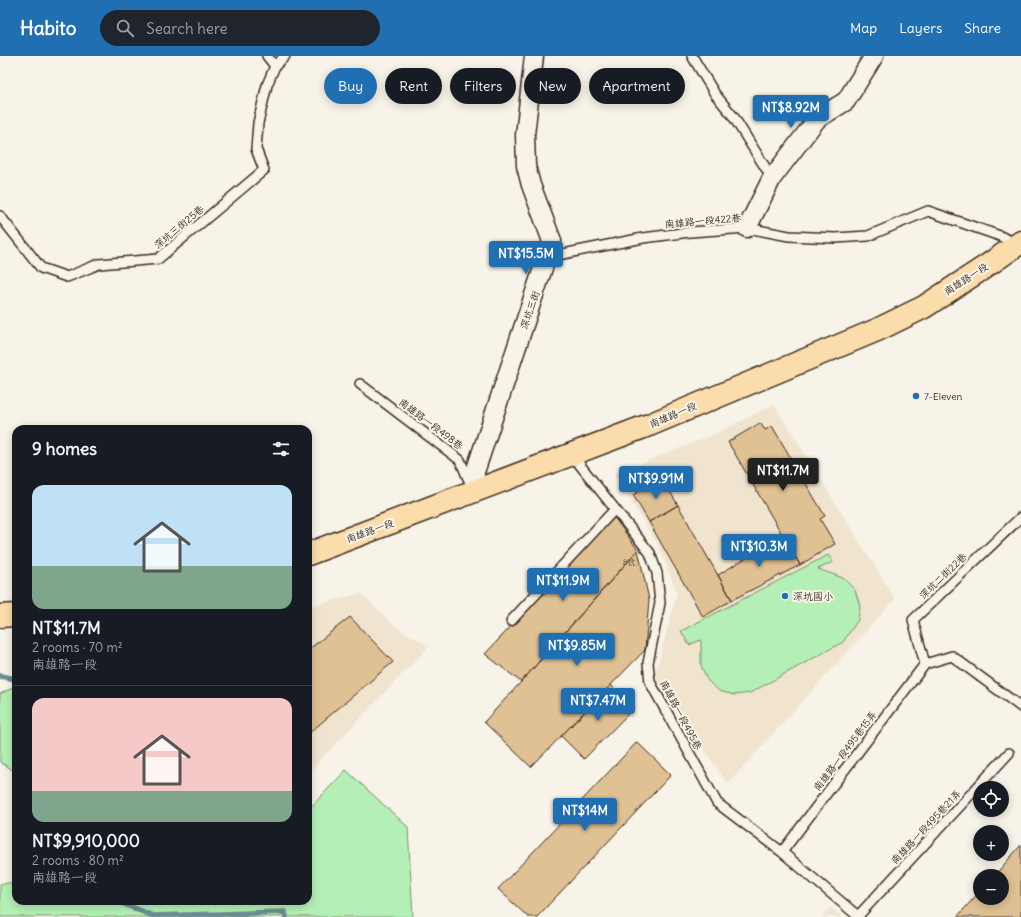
<!DOCTYPE html>
<html lang="en">
<head>
<meta charset="utf-8">
<style>
  :root { --surface:#171b24; --page:#20242c; --text:#f1f3f6; --muted:#9ea1a6; --line:#363941; --accent:#1f6fb2 }
  body { margin:0; font-family:Delius,"LXGW WenKai TC",sans-serif; background:var(--page); color:var(--text); height:100vh; display:flex; flex-direction:column; font-size:15px; white-space:nowrap }
  * { box-sizing:border-box; margin:0 }
  p { font-size:13px; color:var(--muted) }
  .icon { flex:none; width:22px; height:22px; fill:none; stroke:currentColor; stroke-width:2; stroke-linecap:round; stroke-linejoin:round }
  .map { position:relative; flex:1; overflow:hidden }
  .panel { position:absolute; left:12px; top:369px; width:300px; height:480px; display:flex; flex-direction:column; background:var(--surface); border-radius:12px; box-shadow:0 2px 10px #0003 }
  .panel>* { flex:none }
  .guide { position:absolute; left:324px; top:12px; width:380px; height:36px; display:flex; gap:8px }
  .fabs { position:absolute; left:973px; top:725px; display:grid; gap:8px }
  .fabs a { display:grid; place-items:center; width:36px; height:36px; border-radius:50%; background:var(--surface); box-shadow:0 2px 10px #0003; font-size:20px }
  .price { position:absolute; translate:-50% -34px; padding:0 9px; border-radius:4px; background:var(--accent); color:#fff; font-size:13px; line-height:26px; filter:drop-shadow(0 1px 2px #0008) }
  .price::after { content:''; position:absolute; left:50%; top:24px; width:12px; height:9px; margin-left:-6px; background:inherit; clip-path:polygon(0 0,100% 0,50% 100%) }
  .price.selected { background:#222; color:#fff }
  ul { padding:0; list-style:none }
  li { display:grid; align-content:center; gap:8px; height:212px; padding:0 20px }
  li+li { border-top:1px solid var(--line) }
  li span { display:grid; place-items:center; height:124px; border-radius:12px; color:#555 }
  li>.icon { margin-inline-start:auto }
  span .icon { width:72px; height:72px; fill:#fffc; stroke-width:1 }
  li b { font-size:17px }
  h2 { display:flex; justify-content:space-between; align-items:center; height:48px; padding:0 20px; font-size:17px }
  .tag { padding:0 14px; border-radius:18px; background:var(--surface); box-shadow:0 2px 10px #0003; font-size:14px; line-height:36px }
  .tag.selected { background:var(--accent); color:#fff }
  header { display:flex; align-items:center; gap:24px; box-sizing:border-box; height:56px; padding:0 20px; background:var(--accent); color:#fff }
  header strong { font-size:19px }
  nav { display:flex; gap:22px; margin-inline-start:auto; font-size:14px }
  .search { width:280px; height:36px; background:var(--page); display:flex; align-items:center; gap:10px; box-sizing:border-box; padding:0 14px; border-radius:22px; color:var(--muted); font-size:15px }
  .map>svg:first-child { display:block }
  .built { fill:#f0e4ce }
  .green { fill:#b4f0b5; stroke:#788d6a }
  .lines { fill:none; stroke-linecap:round; stroke-linejoin:round }
  .stream { stroke:#678e94; stroke-width:5.5 }
  .building { fill:#dfc193; stroke:#3b2a1e }
  .lane-casing { stroke:#3b2a1e; stroke-width:12 }
  .street-casing { stroke:#3b2a1e; stroke-width:21 }
  .primary-casing { stroke:#3b2a1e; stroke-width:25 }
  .lane { stroke:#f7f3e8; stroke-width:9 }
  .street { stroke:#f7f3e8; stroke-width:18 }
  .primary { stroke:#faddab; stroke-width:22 }
  .poi-dot { fill:#1f6fb2; stroke:#f7f3e8; stroke-width:1.5 }
  .labels { text-anchor:middle; dominant-baseline:central; stroke-width:4; stroke-linejoin:round; paint-order:stroke }
  .number-label { font-size:8px; fill:#64503b }
  .street-label { font-size:10px; fill:#3b2a1e; stroke:#f7f3e8 }
  .poi-label { font-size:10px; fill:#3b2a1e; stroke:#f7f3e8; text-anchor:start }
</style>
</head>
<body>
<header>
<strong>Habito</strong>
<div class="search"><svg class="icon" aria-label="search" viewBox="0 0 24 24"><circle cx="10" cy="10" r="6"/><path d="M15 15l6 6"/></svg>Search here</div>
<nav><a>Map</a><a>Layers</a><a>Share</a></nav>
</header>
<div class="map">
<svg width="1021" height="861" viewBox="0 0 1021 861">
  <rect width="100%" height="100%" fill="#f7f3e8"/>
  <filter id="ink" filterUnits="userSpaceOnUse"><feTurbulence type="fractalNoise" baseFrequency=".025" numOctaves="2"/><feDisplacementMap in="SourceGraphic" scale="8" xChannelSelector="R" yChannelSelector="G"/><feConvolveMatrix kernelMatrix="1 2 1 2 8 2 1 2 1" color-interpolation-filters="sRGB"/></filter>
  <g filter="url(#ink)">
    <path class="built" d="M 774,348 L 895,543 L 728,728 L 654,622 L 677,537 L 658,489 L 614,418 L 713,379 Z
      M 361,537 L 397,572 L 429,590 L 308,717 L 308,551 Z
      M 830,851 L 843,861 L 822,861 Z"/>
    <path class="green" d="M 828,499 L 833,506 L 818,513 L 843,522 L 855,534 L 860,550 L 858,564 L 843,586 L 750,637 L 734,639 L 719,635 L 707,624 L 701,609 L 701,584 L 689,589 L 681,575 Z
      M 16,630 L 16,716 L 0,706 L 0,638 Z
      M 346,714 L 408,771 L 413,861 L 0,861 L 0,828 L 16,826 L 16,845 L 308,845 L 308,754 Z"/>
    <g class="lines">
      <path class="stream" d="M 0,620 L 16,623
        M 117,845 L 153,860 L 285,856 L 286,861"/>
    </g>
    <path class="building" d="M 760,367 L 765,374 L 772,370 L 825,460 L 820,463 L 835,488 L 800,509 L 728,386 Z
      M 662,422 L 678,449 L 649,466 L 633,439 Z
      M 678,449 L 732,544 L 703,561 L 649,466 Z
      M 614,461 L 638,494 L 521,626 L 485,598 Z
      M 783,479 L 800,509 L 732,544 L 718,519 Z
      M 638,494 L 649,544 L 645,594 L 531,711 L 484,666 L 521,626 Z
      M 350,561 L 393,606 L 308,678 L 308,594 Z
      M 611,629 L 634,652 L 584,703 L 561,680 Z
      M 637,686 L 671,719 L 537,861 L 528,861 L 498,833 Z
      M 1021,789 L 1021,861 L 957,861 L 980,835 L 980,842 L 1002,842 L 1002,820 L 994,820 Z"/>
    <g class="lines">
      <defs>
        <path id="lane" d="M 267,0 L 275,10
          M 692,0 L 715,38 L 733,60 L 772,122
          M 0,160 L 41,212 L 67,221 L 99,208 L 158,203 L 264,114 L 256,93 L 258,67 L 267,29 L 275,10 L 285,0
          M 548,201 L 643,182 L 690,176 L 747,172 L 789,180 L 835,182 L 868,180 L 928,155 L 1000,180 L 1017,188
          M 360,328 L 460,404 L 471,429
          M 572,399 L 650,497 L 657,517 L 660,547 L 648,607 L 650,626 L 717,747 L 782,796 L 859,861
          M 511,565 L 615,453
          M 925,608 L 913,564 L 1021,461
          M 925,608 L 952,600 L 1021,651
          M 782,796 L 925,608
          M 858,860 L 1009,697"/>
        <path id="street" d="M 747,172 L 772,122 L 817,63 L 846,45 L 874,0
          M 474,436 L 475,416 L 552,185 L 531,129 L 526,110 L 525,79 L 534,0"/>
        <path id="primary" d="M 308,498 L 649,369 L 877,274 L 924,251 L 985,211 L 1021,186
          M 0,560 L 16,559"/>
      </defs>
      <use href="#lane" class="lane-casing"/>
      <use href="#street" class="street-casing"/>
      <use href="#primary" class="primary-casing"/>
      <use href="#lane" class="lane"/>
      <use href="#street" class="street"/>
      <use href="#primary" class="primary"/>
    </g>
  </g>
  <g class="poi-dot">
    <circle cx="916" cy="340" r="4"/>
    <circle cx="785" cy="540" r="4"/>
  </g>
  <g class="labels">
    <g class="number-label">
      <text x="629" y="506">8號</text>
    </g>
    <g class="street-label">
      <text transform="translate(703 165) rotate(-5)">南雄路一段422巷</text>
      <text transform="translate(179 171) rotate(-40)">深坑三街25巷</text>
      <text transform="translate(966 223) rotate(-33)">南雄路一段</text>
      <text transform="translate(530 254) rotate(-71)">深坑三街</text>
      <text transform="translate(673 359) rotate(-23)">南雄路一段</text>
      <text transform="translate(431 368) rotate(37)">南雄路一段498巷</text>
      <text transform="translate(370 475) rotate(-20)">南雄路一段</text>
      <text transform="translate(943 520) rotate(-44)">深坑二街22巷</text>
      <text transform="translate(681 659) rotate(62)">南雄路一段495巷</text>
      <text transform="translate(845 695) rotate(-53)">南雄路一段495巷15弄</text>
      <text transform="translate(926 771) rotate(-47)">南雄路一段495巷21弄</text>
    </g>
    <g class="poi-label">
      <text x="924" y="340">7-Eleven</text>
      <text x="793" y="540">深坑國小</text>
    </g>
  </g>
</svg>
<div class="fabs">
<a><svg class="icon" aria-label="locate" viewBox="0 0 24 24"><circle cx="12" cy="12" r="6"/><path d="M12 2v4M12 18v4M2 12h4M18 12h4"/></svg></a>
<a>+</a>
<a>−</a>
</div>
<b class="price" style="left:791px;top:73px">NT$8.92M</b>
<b class="price" style="left:526px;top:219px">NT$15.5M</b>
<b class="price selected" style="left:783px;top:436px">NT$11.7M</b>
<b class="price" style="left:656px;top:444px">NT$9.91M</b>
<b class="price" style="left:759px;top:512px">NT$10.3M</b>
<b class="price" style="left:563px;top:546px">NT$11.9M</b>
<b class="price" style="left:577px;top:611px">NT$9.85M</b>
<b class="price" style="left:598px;top:666px">NT$7.47M</b>
<b class="price" style="left:585px;top:776px">NT$14M</b>
<div class="guide">
<a class="tag selected">Buy</a>
<a class="tag">Rent</a>
<a class="tag">Filters</a>
<a class="tag">New</a>
<a class="tag">Apartment</a>
</div>
<section class="panel">
<h2>9 homes<svg class="icon" aria-label="filters" viewBox="0 0 24 24"><path d="M4 7h16M4 17h16"/><circle cx="9" cy="7" r="2"/><circle cx="15" cy="17" r="2"/></svg></h2>
<ul>
<li><span style="background:linear-gradient(#bfe0f5 65%,#7fa58c 0)"><svg class="icon" aria-label="home" viewBox="0 0 24 24"><path d="M3 11l9-7 9 7M6 9v11h12V9"/></svg></span><div><b>NT$11.7M</b><p>2 rooms · 70 m²</p><p>南雄路一段</p></div></li>
<li><span style="background:linear-gradient(#f6c9c9 75%,#7fa58c 0)"><svg class="icon" aria-label="home" viewBox="0 0 24 24"><path d="M3 11l9-7 9 7M6 9v11h12V9"/></svg></span><div><b>NT$9,910,000</b><p>2 rooms · 80 m²</p><p>南雄路一段</p></div></li>
</ul>
</section>
</div>
</body>
</html>
